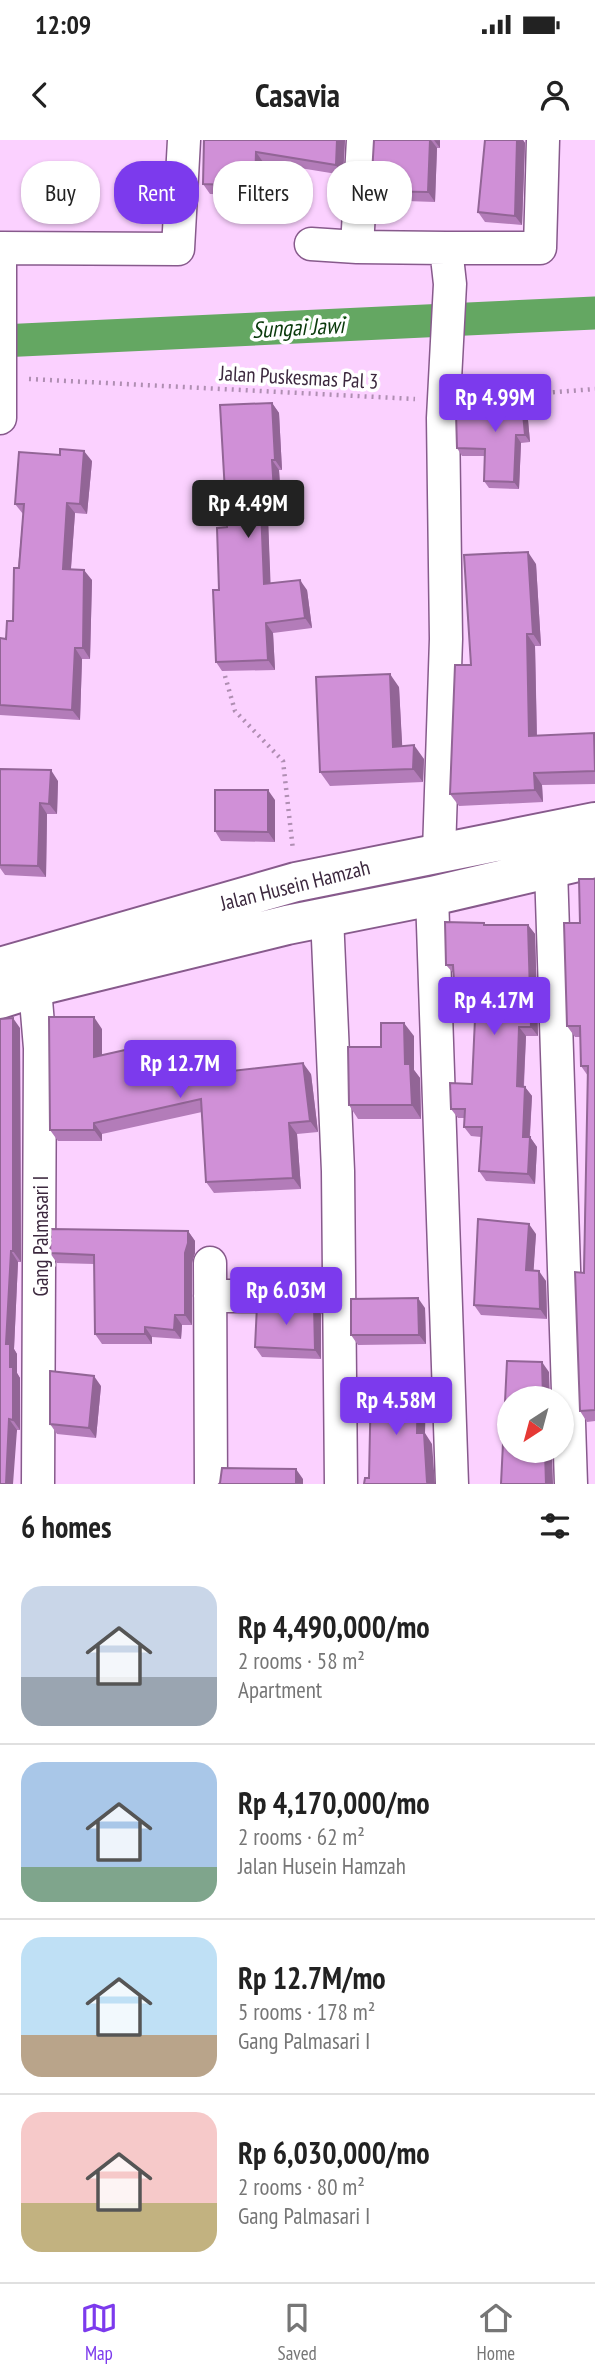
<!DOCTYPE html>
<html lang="en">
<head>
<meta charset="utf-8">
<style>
  :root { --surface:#fff; --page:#f2f2f2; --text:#222; --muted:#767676; --line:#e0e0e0; --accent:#7c3aed }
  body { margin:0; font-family:"PT Sans Narrow",sans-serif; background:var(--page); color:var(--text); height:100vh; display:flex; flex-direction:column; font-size:26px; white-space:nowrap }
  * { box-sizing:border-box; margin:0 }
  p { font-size:23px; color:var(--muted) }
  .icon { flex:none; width:38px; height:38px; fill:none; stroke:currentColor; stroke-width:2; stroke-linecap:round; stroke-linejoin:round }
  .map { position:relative; height:1344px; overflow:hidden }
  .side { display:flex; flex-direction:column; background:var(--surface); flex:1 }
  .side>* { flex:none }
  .guide { position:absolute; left:21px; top:21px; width:553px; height:63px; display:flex; gap:14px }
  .needle { width:46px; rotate:216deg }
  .controls { position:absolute; left:497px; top:1246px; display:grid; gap:14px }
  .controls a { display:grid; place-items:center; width:77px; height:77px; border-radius:50%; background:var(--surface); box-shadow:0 2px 5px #0004; font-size:35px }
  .price { position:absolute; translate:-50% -60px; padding:0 16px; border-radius:7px; background:var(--accent); color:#fff; font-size:23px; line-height:46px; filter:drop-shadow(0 2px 4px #0008) }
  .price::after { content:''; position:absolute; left:50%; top:42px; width:21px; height:16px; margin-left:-10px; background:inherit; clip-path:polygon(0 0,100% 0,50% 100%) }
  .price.active { background:#222; color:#fff }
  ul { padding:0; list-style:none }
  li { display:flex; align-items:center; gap:21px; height:175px; padding:0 21px }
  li+li { border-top:2px solid var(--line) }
  li span { display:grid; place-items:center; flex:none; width:196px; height:140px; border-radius:21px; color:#555 }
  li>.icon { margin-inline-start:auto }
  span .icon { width:84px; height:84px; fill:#fffc; stroke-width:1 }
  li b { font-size:30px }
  h2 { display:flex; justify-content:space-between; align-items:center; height:84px; padding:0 21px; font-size:30px }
  .tag { padding:0 24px; border-radius:28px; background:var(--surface); box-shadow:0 2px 5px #0004; font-size:24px; line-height:63px }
  .tag.active { background:var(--accent); color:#fff }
  .status { display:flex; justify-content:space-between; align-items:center; height:49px; padding:0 35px; background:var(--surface); direction:ltr }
  .status svg { height:19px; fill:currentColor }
  header { display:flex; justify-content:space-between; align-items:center; height:91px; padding:0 21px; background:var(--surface); font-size:32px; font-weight:700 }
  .menu { display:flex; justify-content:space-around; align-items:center; height:98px; border-top:2px solid var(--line); background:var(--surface); font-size:19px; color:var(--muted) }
  .menu a { display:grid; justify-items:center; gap:4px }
  .menu .active { color:var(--accent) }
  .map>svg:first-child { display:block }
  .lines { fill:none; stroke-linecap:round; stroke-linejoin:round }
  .canal { stroke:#64a762; stroke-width:33 }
  .street-casing { stroke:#875a8c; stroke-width:35 }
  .secondary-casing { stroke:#875a8c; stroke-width:42 }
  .path { stroke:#af8eb2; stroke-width:4.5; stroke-dasharray:2 5; stroke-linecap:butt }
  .street { stroke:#fff; stroke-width:32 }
  .secondary { stroke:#fff; stroke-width:38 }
  .wall { fill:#b37cb9 }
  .shaded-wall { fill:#926596 }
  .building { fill:#d090d7; stroke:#926596; stroke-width:2 }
  .labels { text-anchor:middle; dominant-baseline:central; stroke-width:7; stroke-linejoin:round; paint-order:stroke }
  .street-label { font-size:21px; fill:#3c283e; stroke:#fff }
  .water-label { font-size:23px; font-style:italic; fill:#0a3a0b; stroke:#fff }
</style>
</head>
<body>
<div class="status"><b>12:09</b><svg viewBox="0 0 49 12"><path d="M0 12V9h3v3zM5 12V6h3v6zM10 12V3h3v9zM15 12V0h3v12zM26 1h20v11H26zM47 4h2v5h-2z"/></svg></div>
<header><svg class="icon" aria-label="back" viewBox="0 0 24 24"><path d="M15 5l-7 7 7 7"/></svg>Casavia<svg class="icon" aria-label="person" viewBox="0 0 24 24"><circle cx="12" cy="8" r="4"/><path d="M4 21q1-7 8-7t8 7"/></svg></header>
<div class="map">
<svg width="595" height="1344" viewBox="0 0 595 1344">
  <rect width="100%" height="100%" fill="#fbd1ff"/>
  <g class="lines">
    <path class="canal" d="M 0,201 L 595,173"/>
    <defs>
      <path id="street" d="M 311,104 L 357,107 L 446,108 L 450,144 L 443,278 L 446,499 L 439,712
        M 357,107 L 363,0
        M 0,108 L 178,109 L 184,0
        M 446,108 L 540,108 L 543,0
        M 0,124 L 0,278
        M 551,729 L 571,1344
        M 432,756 L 452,1344
        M 327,776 L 338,1031 L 341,1344
        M 35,848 L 40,908 L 38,1344
        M 210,1123 L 211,1344
        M 210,1156 L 339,1156"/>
      <path id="secondary" d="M 0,827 L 296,742 L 595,682
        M 0,859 L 50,843 L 287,785 L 432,756 L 595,718"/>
    </defs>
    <use href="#street" class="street-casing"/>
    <use href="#secondary" class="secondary-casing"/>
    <path class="path" d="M 29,239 L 415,259
      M 518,255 L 595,249
      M 473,259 L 492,257
      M 225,536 L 235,571 L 283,621 L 293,710"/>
    <use href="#street" class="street"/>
    <use href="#secondary" class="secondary"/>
  </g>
  <path class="wall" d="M 204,0 L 345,0 L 343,35 L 263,22 L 262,55 L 210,54 L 203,44 Z
    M 374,0 L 440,0 L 440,8 L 437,8 L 435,62 L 378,60 L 371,51 Z
    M 485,0 L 523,0 L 525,3 L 522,85 L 485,82 L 478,72 Z
    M 521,251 L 526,258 L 530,302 L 521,303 L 519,349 L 489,348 L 484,341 L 485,316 L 462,316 L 457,308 L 489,275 Z
    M 272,263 L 279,273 L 282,330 L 279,330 L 282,377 L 268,378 L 270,443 L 307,450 L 312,488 L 273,493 L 275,530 L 222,531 L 216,522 L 219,450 Z
    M 92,321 L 87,374 L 75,373 L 71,429 L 92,440 L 90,519 L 82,519 L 80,580 L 0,575 L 0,498 L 6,499 L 13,481 L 23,374 L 15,364 Z
    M 536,424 L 541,506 L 535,506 L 537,595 L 595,595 L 595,644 L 542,645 L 543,662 L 459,666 L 450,654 L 471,525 Z
    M 399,547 L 402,606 L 424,619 L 423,642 L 330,646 L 320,632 Z
    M 0,629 L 58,641 L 57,674 L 47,674 L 46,737 L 5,735 L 0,728 Z
    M 275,660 L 275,702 L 221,701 L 215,691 Z
    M 595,739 L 595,1281 L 587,1282 L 580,1271 L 588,936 L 581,926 L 581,897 L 575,897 L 567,886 L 580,783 Z
    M 484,783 L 486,785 L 528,785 L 535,794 L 538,896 L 526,896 L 524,946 L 532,956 L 530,997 L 537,1007 L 535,1044 L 486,1041 L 479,1031 L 481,997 L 471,996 L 464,987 L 464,978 L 458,978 L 451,969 L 472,944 L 475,867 L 462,868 L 455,858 L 454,834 L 446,825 Z
    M 20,888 L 21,1122 L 18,1122 L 14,1209 L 17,1214 L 17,1233 L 20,1238 L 20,1290 L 17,1290 L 0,1344 Z
    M 102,889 L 102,916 L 156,903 L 164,914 L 167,928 L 173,927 L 174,928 L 232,925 L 236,931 L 311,934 L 318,992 L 297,994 L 301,1049 L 214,1053 L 206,1042 L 202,972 L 102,994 L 102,1001 L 58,1001 L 50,990 Z
    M 414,896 L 414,930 L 420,938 L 421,979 L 358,979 L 349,965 L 381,907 Z
    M 188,1091 L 195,1101 L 195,1113 L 192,1123 L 192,1185 L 182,1185 L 181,1199 L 152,1197 L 152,1204 L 102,1204 L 95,1194 L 94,1124 L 57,1123 L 50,1113 Z
    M 536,1094 L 533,1131 L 546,1141 L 547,1179 L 481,1175 L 474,1165 Z
    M 314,1165 L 321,1174 L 321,1219 L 262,1217 L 255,1207 Z
    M 425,1168 L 426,1204 L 358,1205 L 351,1195 Z
    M 101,1246 L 96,1298 L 57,1294 L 50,1284 Z"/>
  <path class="shaded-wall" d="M 337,0 L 345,0 L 343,35 L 336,25 Z
    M 430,0 L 431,0 L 437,8 L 435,62 L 428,52 Z
    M 434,0 L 440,0 L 440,8 Z
    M 517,0 L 523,0 L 525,3 L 522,85 L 515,76 Z
    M 256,12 L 263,22 L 262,55 L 255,46 Z
    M 521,251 L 526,258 L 530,302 L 525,295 Z
    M 272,263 L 279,273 L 282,330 L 275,320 Z
    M 516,295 L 521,303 L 519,349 L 514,342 Z
    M 84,311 L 92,321 L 87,374 L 80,364 Z
    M 272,320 L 279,330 L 282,377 L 275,367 Z
    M 67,363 L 75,373 L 70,440 L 63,429 Z
    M 261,368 L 268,378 L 271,454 L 264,444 Z
    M 528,412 L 536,424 L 541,506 L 533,494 Z
    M 84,430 L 92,440 L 90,519 L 83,508 Z
    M 300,440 L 307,450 L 312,488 L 305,478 Z
    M 266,483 L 273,493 L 275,530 L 268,520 Z
    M 527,494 L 535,506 L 537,608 L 529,596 Z
    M 75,508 L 82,519 L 80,580 L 72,570 Z
    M 390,534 L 399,547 L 403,620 L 393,607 Z
    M 414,605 L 424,619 L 423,642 L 413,629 Z
    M 51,630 L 58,641 L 57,674 L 49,664 Z
    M 534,633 L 542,645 L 543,662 L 535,650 Z
    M 268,650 L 275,660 L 275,702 L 268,692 Z
    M 40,663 L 47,674 L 46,737 L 38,726 Z
    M 528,785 L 535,794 L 538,896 L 531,887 Z
    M 94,877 L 102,889 L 102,929 L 94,917 Z
    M 13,878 L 20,888 L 21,1122 L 13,1111 Z
    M 404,883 L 414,896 L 414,930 L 420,938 L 421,979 L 412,965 L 405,924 Z
    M 519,887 L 526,896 L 523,956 L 517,946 Z
    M 156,903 L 164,914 L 170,940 L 162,929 Z
    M 303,923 L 311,934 L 318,992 L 310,981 Z
    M 525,947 L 532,956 L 529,1006 L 523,997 Z
    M 94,983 L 102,994 L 102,1001 L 94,990 Z
    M 289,983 L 297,994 L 301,1049 L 293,1038 Z
    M 530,997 L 537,1007 L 535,1044 L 528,1034 Z
    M 529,1084 L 536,1094 L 533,1140 L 526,1130 Z
    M 188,1091 L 195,1101 L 195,1113 L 192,1123 L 192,1185 L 185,1175 L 185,1113 Z
    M 11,1111 L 18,1122 L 14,1209 L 17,1214 L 17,1233 L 20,1238 L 20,1290 L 13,1280 L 10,1227 L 6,1204 Z
    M 539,1131 L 546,1141 L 547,1179 L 540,1169 Z
    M 418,1158 L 425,1168 L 426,1204 L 419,1195 Z
    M 314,1165 L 321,1174 L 321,1219 L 315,1210 Z
    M 175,1175 L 182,1185 L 181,1199 L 174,1190 Z
    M 145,1187 L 152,1197 L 152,1204 L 145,1194 Z
    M 542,1222 L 549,1232 L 550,1258 L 543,1258 Z
    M 94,1236 L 101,1246 L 96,1298 L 89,1288 Z
    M 418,1245 L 426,1256 L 425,1293 L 432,1304 L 435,1344 L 429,1344 L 427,1342 L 417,1293 Z
    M 9,1279 L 17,1290 L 13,1344 L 6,1344 Z
    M 545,1311 L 552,1311 L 553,1344 L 546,1344 Z
    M 296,1329 L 303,1339 L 303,1344 L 296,1344 Z"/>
  <path class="building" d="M 204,0 L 337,0 L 336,25 L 256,12 L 255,46 L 203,44 Z
    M 374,0 L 430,0 L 428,52 L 371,51 Z
    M 485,0 L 517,0 L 515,76 L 478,72 Z
    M 521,251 L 525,295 L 516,295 L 514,342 L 484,341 L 485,309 L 457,308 L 456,273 L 489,275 L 487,254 Z
    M 272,263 L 275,320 L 272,320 L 275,367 L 261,368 L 264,444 L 300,440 L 305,478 L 266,483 L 268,520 L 216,522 L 213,450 L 219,450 L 217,388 L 227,387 L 220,265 Z
    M 60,309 L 84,311 L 80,364 L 67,363 L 63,429 L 84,430 L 83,508 L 75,508 L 72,570 L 0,565 L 0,498 L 6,499 L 7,481 L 13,481 L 14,428 L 19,428 L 24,364 L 15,364 L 19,312 L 60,315 Z
    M 528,412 L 533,494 L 527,494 L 529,596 L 594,593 L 595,631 L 534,633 L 535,650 L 450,654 L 455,525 L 471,525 L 464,415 Z
    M 390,534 L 393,607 L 414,605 L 413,629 L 320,632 L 316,537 Z
    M 0,629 L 51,630 L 49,664 L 40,663 L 38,726 L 0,725 Z
    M 215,650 L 268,650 L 268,692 L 215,691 Z
    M 579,739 L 595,739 L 595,1270 L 580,1271 L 575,1132 L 584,1133 L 588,926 L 581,926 L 580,886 L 567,886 L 564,783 L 580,783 Z
    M 445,782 L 484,783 L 484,785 L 528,785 L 531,887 L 519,887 L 517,946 L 525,947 L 523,997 L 530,997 L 528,1034 L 479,1031 L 482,987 L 464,987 L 465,969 L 451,969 L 450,943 L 472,944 L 476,857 L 455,858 L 453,825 L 446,825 Z
    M 49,877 L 94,877 L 94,917 L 156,903 L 162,929 L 173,927 L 173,928 L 232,925 L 232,931 L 303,923 L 310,981 L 289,983 L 293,1038 L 206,1042 L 201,959 L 94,983 L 94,990 L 50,990 Z
    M 13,878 L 13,1111 L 11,1111 L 6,1204 L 10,1204 L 10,1227 L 13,1227 L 13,1280 L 9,1279 L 6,1344 L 0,1344 L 0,879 Z
    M 381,883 L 404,883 L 405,924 L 410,924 L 412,965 L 349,965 L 348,907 L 381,907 Z
    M 478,1079 L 529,1084 L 526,1130 L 539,1131 L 540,1169 L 474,1165 Z
    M 51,1089 L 188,1091 L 188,1103 L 185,1113 L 185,1175 L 175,1175 L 174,1190 L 145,1187 L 145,1194 L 95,1194 L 94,1115 L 50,1113 Z
    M 418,1158 L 419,1195 L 351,1195 L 351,1159 Z
    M 257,1165 L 314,1165 L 315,1210 L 255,1207 Z
    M 507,1221 L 542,1222 L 543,1258 L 509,1258 L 509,1311 L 545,1311 L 546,1344 L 501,1344 Z
    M 50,1231 L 94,1236 L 89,1288 L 50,1284 Z
    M 371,1243 L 418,1245 L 417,1293 L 424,1293 L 427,1342 L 430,1344 L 364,1344 L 365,1338 L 369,1338 Z
    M 222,1328 L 296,1329 L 296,1344 L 219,1344 L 220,1343 Z"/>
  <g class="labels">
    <g class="street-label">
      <text transform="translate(299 237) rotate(3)">Jalan Puskesmas Pal 3</text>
      <text transform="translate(295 745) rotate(-14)">Jalan Husein Hamzah</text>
      <text transform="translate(40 1096) rotate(-90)">Gang Palmasari I</text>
    </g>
    <g class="water-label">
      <text transform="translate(298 187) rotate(-3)">Sungai Jawi</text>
    </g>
  </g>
</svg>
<div class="controls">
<a><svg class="needle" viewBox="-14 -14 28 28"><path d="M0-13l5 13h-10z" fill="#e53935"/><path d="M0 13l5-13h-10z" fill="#767676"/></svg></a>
</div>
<b class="price" style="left:495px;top:294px">Rp 4.99M</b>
<b class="price active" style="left:248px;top:400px">Rp 4.49M</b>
<b class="price" style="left:494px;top:897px">Rp 4.17M</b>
<b class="price" style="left:180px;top:960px">Rp 12.7M</b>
<b class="price" style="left:286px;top:1187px">Rp 6.03M</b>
<b class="price" style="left:396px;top:1297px">Rp 4.58M</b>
<div class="guide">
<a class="tag">Buy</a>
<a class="tag active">Rent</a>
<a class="tag">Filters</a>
<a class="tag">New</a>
</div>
</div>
<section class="side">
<h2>6 homes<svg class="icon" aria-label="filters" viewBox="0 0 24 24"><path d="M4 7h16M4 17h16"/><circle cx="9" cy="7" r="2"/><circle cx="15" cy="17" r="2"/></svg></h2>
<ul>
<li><span style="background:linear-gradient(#c9d6e8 65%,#9aa5b1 0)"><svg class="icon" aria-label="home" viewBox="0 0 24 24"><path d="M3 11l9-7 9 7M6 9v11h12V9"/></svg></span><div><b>Rp 4,490,000/mo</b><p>2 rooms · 58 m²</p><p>Apartment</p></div></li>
<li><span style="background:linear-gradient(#a9c7e8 75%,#7fa58c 0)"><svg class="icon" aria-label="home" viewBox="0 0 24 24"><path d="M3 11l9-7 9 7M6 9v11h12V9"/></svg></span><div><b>Rp 4,170,000/mo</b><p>2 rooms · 62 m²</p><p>Jalan Husein Hamzah</p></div></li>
<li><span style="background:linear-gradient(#bfe0f5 70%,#b9a48a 0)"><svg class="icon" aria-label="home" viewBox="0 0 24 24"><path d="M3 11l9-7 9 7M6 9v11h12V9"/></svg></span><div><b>Rp 12.7M/mo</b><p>5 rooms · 178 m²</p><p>Gang Palmasari I</p></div></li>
<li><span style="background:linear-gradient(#f6c9c9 65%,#c2b280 0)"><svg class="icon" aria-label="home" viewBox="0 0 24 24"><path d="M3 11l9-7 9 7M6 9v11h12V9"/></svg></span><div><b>Rp 6,030,000/mo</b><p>2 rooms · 80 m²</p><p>Gang Palmasari I</p></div></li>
</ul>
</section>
<nav class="menu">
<a class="active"><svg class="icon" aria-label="map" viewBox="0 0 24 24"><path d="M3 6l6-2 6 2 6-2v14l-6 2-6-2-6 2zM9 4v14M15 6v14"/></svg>Map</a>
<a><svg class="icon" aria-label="saved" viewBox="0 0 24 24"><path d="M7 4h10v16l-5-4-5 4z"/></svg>Saved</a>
<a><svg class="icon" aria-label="home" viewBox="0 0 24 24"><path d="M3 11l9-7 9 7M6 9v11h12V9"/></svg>Home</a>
</nav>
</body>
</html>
